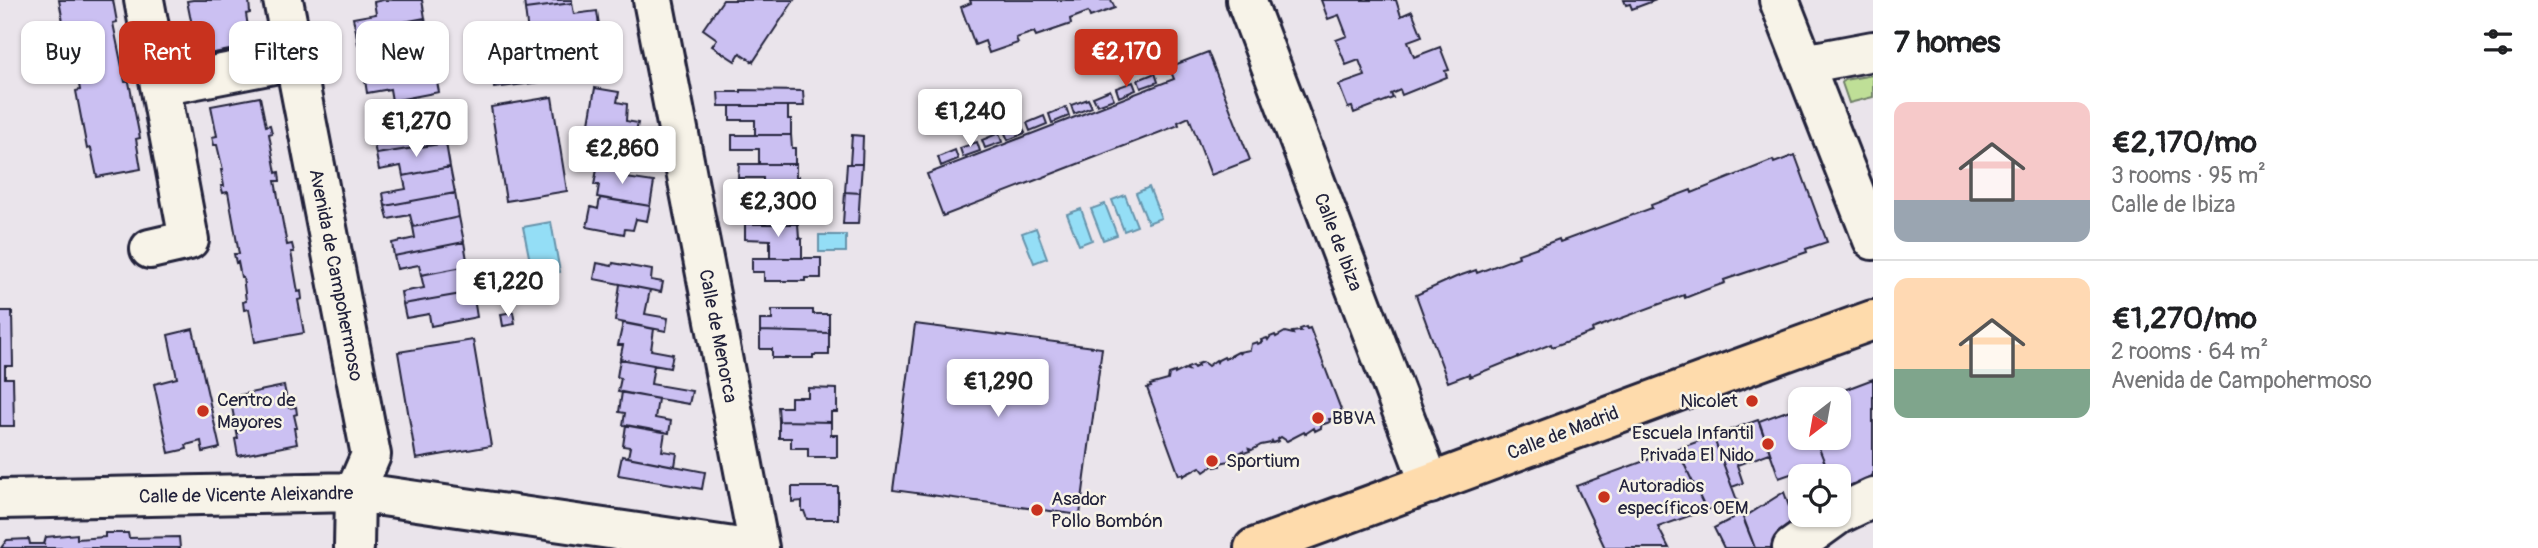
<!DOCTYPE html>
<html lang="en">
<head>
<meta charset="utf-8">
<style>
  :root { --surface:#fff; --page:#f6f6f6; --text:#202124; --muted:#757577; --line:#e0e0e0; --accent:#c8321e }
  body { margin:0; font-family:Pangolin,sans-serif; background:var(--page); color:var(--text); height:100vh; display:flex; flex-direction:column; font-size:26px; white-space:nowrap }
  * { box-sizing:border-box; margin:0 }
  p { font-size:23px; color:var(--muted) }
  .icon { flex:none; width:38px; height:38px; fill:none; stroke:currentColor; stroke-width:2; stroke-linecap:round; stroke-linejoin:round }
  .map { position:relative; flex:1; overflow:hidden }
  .sheet { display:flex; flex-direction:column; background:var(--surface); width:665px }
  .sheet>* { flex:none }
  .guide { position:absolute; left:21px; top:21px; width:665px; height:63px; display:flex; gap:14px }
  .needle { width:46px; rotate:211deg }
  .buttons { position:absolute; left:1788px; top:387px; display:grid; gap:14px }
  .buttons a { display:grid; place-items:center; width:63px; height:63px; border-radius:14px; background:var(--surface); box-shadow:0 2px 5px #0004; font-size:35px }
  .price { position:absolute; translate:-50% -60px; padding:0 16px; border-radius:7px; background:#fff; color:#222; font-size:23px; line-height:46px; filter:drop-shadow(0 2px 4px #0008) }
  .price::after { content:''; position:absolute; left:50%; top:42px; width:21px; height:16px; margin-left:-10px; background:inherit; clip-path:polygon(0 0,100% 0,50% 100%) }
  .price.active { background:var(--accent); color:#fff }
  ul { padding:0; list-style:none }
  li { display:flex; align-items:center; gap:21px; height:175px; padding:0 21px }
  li+li { border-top:2px solid var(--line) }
  li span { display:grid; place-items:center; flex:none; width:196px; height:140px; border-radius:14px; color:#555 }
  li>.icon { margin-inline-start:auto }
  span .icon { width:84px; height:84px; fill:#fffc; stroke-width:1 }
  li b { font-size:30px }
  h2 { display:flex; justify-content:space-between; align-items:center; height:84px; padding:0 21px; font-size:30px }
  .chip { padding:0 24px; border-radius:14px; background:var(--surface); box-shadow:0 2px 5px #0004; font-size:24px; line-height:63px }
  .chip.active { background:var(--accent); color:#fff }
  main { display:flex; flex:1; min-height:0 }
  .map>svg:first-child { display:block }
  .green { fill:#bfdf97; stroke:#708069; stroke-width:2 }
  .water { fill:#94def6; stroke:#6693ab; stroke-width:2 }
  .building { fill:#cbc0f2; stroke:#22223b; stroke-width:2 }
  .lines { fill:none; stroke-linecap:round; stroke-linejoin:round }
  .minor-casing { stroke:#22223b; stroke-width:44 }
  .major-casing { stroke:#22223b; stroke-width:44 }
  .minor { stroke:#f7f3e8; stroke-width:38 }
  .major { stroke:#fedbac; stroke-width:38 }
  .poi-dot { fill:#c8321e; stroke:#f7f3e8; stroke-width:2.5 }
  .labels { text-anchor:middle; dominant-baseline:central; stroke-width:5; stroke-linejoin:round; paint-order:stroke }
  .street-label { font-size:19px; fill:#22223b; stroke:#f7f3e8 }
  .poi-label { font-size:19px; fill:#22223b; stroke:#f7f3e8; text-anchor:start }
</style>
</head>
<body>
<main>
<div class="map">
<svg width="1873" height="548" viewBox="0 0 1873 548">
  <rect width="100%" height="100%" fill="#eae4eb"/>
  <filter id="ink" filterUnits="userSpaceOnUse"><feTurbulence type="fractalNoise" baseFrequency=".0143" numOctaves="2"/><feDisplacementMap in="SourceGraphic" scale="14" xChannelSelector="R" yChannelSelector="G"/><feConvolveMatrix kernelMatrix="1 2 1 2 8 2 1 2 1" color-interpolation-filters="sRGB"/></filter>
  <g filter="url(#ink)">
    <path class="green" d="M 1873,75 L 1873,97 L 1849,103 L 1842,83 L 1844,80 Z"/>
    <path class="water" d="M 1149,187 L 1161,218 L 1148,223 L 1136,193 Z
      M 1125,195 L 1137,226 L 1124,231 L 1112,200 Z
      M 1105,204 L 1117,235 L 1103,240 L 1091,209 Z
      M 1081,209 L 1092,240 L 1079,245 L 1067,214 Z
      M 551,222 L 560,272 L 533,276 L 523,227 Z
      M 1036,228 L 1047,258 L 1034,263 L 1022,233 Z
      M 819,235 L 846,235 L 846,252 L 819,252 Z"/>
    <path class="building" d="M 59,0 L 113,0 L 117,22 L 113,23 L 125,82 L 129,82 L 140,138 L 136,139 L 141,169 L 97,177 L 91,148 L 87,149 L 76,91 L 80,90 L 69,32 L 65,33 Z
      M 193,0 L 249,0 L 250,13 L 246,14 L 251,46 L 203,55 L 197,24 L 192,24 L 190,16 L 187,1 Z
      M 383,0 L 422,0 L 425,18 L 356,31 L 353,18 L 376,14 L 374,2 Z
      M 524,0 L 572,0 L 572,3 L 525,9 Z
      M 723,0 L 794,0 L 753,62 L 740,53 L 735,61 L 712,46 L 717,39 L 703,29 Z
      M 970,0 L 1111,0 L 1115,8 L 1090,17 L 1088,12 L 1070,19 L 1071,24 L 1036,36 L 1034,32 L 1016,38 L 1018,43 L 989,53 L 985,41 L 975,45 L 961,7 L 971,3 Z
      M 1321,0 L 1396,0 L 1401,16 L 1412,11 L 1422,36 L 1408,41 L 1414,57 L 1440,47 L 1449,70 L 1445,71 L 1447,77 L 1402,95 L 1400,90 L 1391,94 L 1393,98 L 1354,113 L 1352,107 L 1348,108 L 1339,85 L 1365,76 L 1359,60 L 1346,65 L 1336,40 L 1347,36 L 1339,15 L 1328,19 Z
      M 1624,0 L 1656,0 L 1632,9 L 1630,4 L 1626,5 Z
      M 572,3 L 574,14 L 597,11 L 599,25 L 528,33 L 525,9 Z
      M 425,18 L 430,43 L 383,51 L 381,40 L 358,44 L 356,31 Z
      M 599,25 L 600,39 L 577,41 L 579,52 L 531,58 L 528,33 Z
      M 430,43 L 434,67 L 365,80 L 362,67 L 385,63 L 383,51 Z
      M 1208,52 L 1250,160 L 1211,175 L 1189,117 L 1178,122 L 1179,125 L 943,216 L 927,174 L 1174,79 L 1169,67 Z
      M 561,55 L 563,68 L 540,71 L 541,82 L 494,88 L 491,63 Z
      M 434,67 L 439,92 L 392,101 L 390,89 L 367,93 L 365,80 Z
      M 1155,73 L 1158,82 L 1141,88 L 1138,80 Z
      M 1133,82 L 1136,90 L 1119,97 L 1116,88 Z
      M 595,88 L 619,92 L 617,102 L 627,104 L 626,121 L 638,123 L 635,138 L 588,129 Z
      M 741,90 L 803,91 L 804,106 L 719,106 L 718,92 L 741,92 Z
      M 1110,90 L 1114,99 L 1097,105 L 1093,97 Z
      M 260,97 L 266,126 L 270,125 L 272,133 L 269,134 L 276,173 L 279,172 L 280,181 L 275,181 L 287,245 L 292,244 L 294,252 L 291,252 L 298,292 L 301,291 L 302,299 L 298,300 L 304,333 L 255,342 L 249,309 L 244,310 L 243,302 L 246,301 L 243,277 L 241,277 L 238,262 L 236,263 L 234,254 L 239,254 L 228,192 L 223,193 L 221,186 L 224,186 L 221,170 L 223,170 L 217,145 L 214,145 L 212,137 L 217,136 L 211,106 Z
      M 552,97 L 567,191 L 506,201 L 491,107 Z
      M 1088,99 L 1092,107 L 1074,114 L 1071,105 Z
      M 730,106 L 788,106 L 788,119 L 791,119 L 791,135 L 755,135 L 755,120 L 730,120 Z
      M 1066,107 L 1069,116 L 1052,123 L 1049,114 Z
      M 1044,116 L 1047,124 L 1030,131 L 1027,123 Z
      M 441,119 L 446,143 L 376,154 L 374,144 L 397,140 L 395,128 Z
      M 1021,124 L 1025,133 L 1008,140 L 1004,131 Z
      M 999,133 L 1002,142 L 985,148 L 982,140 Z
      M 732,135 L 791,135 L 792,148 L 795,148 L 795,164 L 759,164 L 759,149 L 732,149 Z
      M 852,135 L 863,136 L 862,164 L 850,164 Z
      M 977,142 L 980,151 L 963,157 L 960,148 Z
      M 446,143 L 450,167 L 403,176 L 401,166 L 379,170 L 376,154 Z
      M 955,150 L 958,159 L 941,166 L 938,157 Z
      M 1795,155 L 1827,242 L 1806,249 L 1807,252 L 1724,280 L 1725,283 L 1705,290 L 1685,298 L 1684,295 L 1592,329 L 1593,332 L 1552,347 L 1551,344 L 1470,377 L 1469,374 L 1448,382 L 1416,295 L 1456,277 L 1476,270 L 1477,273 L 1519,257 L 1518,254 L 1538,247 L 1559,239 L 1560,242 L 1652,208 L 1651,205 L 1691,190 L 1692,193 L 1773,160 L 1774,163 Z
      M 598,164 L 628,169 L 626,178 L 654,182 L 650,206 L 597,197 L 599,185 L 594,185 Z
      M 739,164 L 796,164 L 796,177 L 799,177 L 799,192 L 763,193 L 763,178 L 738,178 Z
      M 847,164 L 862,164 L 860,193 L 845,192 Z
      M 450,167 L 455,193 L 385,206 L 383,193 L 406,189 L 403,176 Z
      M 741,192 L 794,192 L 794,207 L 798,207 L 798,224 L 766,224 L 766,208 L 741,208 Z
      M 845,192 L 860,193 L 858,224 L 843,224 Z
      M 455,193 L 459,217 L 413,227 L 410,215 L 388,219 L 385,206 Z
      M 600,198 L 650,206 L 647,221 L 636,219 L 633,230 L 625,229 L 624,234 L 587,227 L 591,207 L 598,209 Z
      M 459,217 L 464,242 L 394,256 L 392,243 L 415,238 L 413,227 Z
      M 745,224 L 798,224 L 799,238 L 802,239 L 802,258 L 770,258 L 770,240 L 745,239 Z
      M 464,242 L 468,266 L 421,275 L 419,265 L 397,269 L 394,256 Z
      M 752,258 L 821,258 L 821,278 L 805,278 L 805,281 L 764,281 L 764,272 L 752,272 Z
      M 597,263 L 612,266 L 613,263 L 652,270 L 651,280 L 663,282 L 661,292 L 594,279 Z
      M 468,266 L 473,292 L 403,304 L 401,292 L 424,288 L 421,275 Z
      M 620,284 L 650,290 L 645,314 L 668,318 L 666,331 L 615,321 Z
      M 473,292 L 477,317 L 431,326 L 429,314 L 406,318 L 403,304 Z
      M 772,310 L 813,310 L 813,314 L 829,314 L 829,333 L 760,331 L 760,320 L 772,320 Z
      M 0,311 L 12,311 L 13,366 L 5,366 L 5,378 L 13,378 L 14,426 L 0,426 Z
      M 513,312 L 515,324 L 503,326 L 501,314 Z
      M 623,323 L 654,329 L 651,350 L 673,354 L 670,368 L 620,359 L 623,345 L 618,345 Z
      M 915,324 L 1102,348 L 1080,515 L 893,490 Z
      M 1306,327 L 1307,329 L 1310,328 L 1343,415 L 1337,417 L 1338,419 L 1329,419 L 1330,422 L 1324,424 L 1322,422 L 1321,428 L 1315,431 L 1314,428 L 1305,434 L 1304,432 L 1287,441 L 1281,437 L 1278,439 L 1279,441 L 1273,443 L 1272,441 L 1271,443 L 1261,445 L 1252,450 L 1249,449 L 1250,451 L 1244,453 L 1243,451 L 1240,453 L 1241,456 L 1238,459 L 1220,463 L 1220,466 L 1215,467 L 1214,465 L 1204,472 L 1200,467 L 1183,476 L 1183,474 L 1179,475 L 1147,388 L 1151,387 L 1150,385 L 1168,380 L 1169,374 L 1175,372 L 1175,374 L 1185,369 L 1188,370 L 1187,368 L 1193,366 L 1194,368 L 1198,366 L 1197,364 L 1203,362 L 1208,366 L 1216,360 L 1217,362 L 1218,360 L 1224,357 L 1225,359 L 1238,352 L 1240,354 L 1239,352 L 1250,350 L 1251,344 L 1257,342 L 1258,344 L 1262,342 L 1261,340 L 1267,338 L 1268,340 L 1270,337 L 1275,335 L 1276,337 L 1285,332 L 1293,334 L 1292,332 L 1301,331 L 1300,329 Z
      M 193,329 L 220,448 L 203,452 L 201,441 L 186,445 L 187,449 L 169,453 L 154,384 L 177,378 L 168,335 Z
      M 760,331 L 829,333 L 829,355 L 813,355 L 813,358 L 772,358 L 772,349 L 760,349 Z
      M 473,340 L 491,446 L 416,459 L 398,352 Z
      M 620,359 L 654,365 L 651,384 L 692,391 L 689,404 L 618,392 L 621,378 L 617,377 Z
      M 1873,379 L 1873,475 L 1839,493 L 1839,476 L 1830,476 L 1815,438 L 1839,438 L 1839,399 L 1820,399 Z
      M 284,386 L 289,408 L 296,407 L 297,414 L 294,415 L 297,428 L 294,428 L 297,444 L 238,456 L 235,439 L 238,438 L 230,397 Z
      M 808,388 L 837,389 L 837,412 L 831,412 L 831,422 L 779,421 L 778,407 L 791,407 L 791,397 L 808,397 Z
      M 622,392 L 658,399 L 655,418 L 671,421 L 669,433 L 623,425 L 625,413 L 619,412 Z
      M 1801,406 L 1801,438 L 1815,438 L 1830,476 L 1804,476 L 1802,470 L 1779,478 L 1759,421 Z
      M 1758,420 L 1770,453 L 1737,465 L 1743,483 L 1732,487 L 1713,436 Z
      M 779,421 L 831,422 L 831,435 L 837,435 L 837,457 L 808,457 L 808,448 L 791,448 L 791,438 L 779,438 Z
      M 626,425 L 665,432 L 662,451 L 677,453 L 675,466 L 628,457 L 630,447 L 623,446 Z
      M 1713,436 L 1744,519 L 1755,548 L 1724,548 L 1714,528 L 1733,518 L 1726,504 L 1706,510 L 1677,449 Z
      M 1677,449 L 1706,510 L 1658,527 L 1669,548 L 1605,548 L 1576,486 Z
      M 622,456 L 705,472 L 702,489 L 618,475 Z
      M 792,487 L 838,487 L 838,519 L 807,519 L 804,511 L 802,511 L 802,501 L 792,502 Z
      M 1784,492 L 1797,529 L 1770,548 L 1755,548 L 1743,518 Z
      M 105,533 L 128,533 L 129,538 L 179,537 L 180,548 L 1,548 L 7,540 L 29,539 L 30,544 L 44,544 L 46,537 L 77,534 L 77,539 L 105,537 Z"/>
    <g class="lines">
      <defs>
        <path id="minor" d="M 144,0 L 189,240 L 150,249
          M 283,0 L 371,455 L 355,492 L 354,548
          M 653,0 L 759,548
          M 1246,0 L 1430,484
          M 1779,0 L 1873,240
          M 1804,64 L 1873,51
          M 160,86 L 294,60
          M 0,499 L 355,492 L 741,548
          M 1839,514 L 1873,498
          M 1792,548 L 1839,514"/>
        <path id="major" d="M 1254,548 C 1460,473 1666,394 1873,320"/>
      </defs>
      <use href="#minor" class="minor-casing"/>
      <use href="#major" class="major-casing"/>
      <use href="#minor" class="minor"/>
      <use href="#major" class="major"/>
    </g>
  </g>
  <g class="poi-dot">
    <circle cx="1752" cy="401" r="7"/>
    <circle cx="203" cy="411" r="7"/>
    <circle cx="1318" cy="418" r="7"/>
    <circle cx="1768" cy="444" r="7"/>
    <circle cx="1212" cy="461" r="7"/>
    <circle cx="1604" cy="497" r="7"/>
    <circle cx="1037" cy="510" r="7"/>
  </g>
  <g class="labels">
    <g class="street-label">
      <text transform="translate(1338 242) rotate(69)">Calle de Ibiza</text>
      <text transform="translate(336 275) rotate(79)">Avenida de Campohermoso</text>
      <text transform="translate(718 336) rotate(79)">Calle de Menorca</text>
      <text transform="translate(1563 433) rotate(-21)">Calle de Madrid</text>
      <text transform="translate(246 495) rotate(-1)">Calle de Vicente Aleixandre</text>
    </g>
    <g class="poi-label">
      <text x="217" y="400">Centro de<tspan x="217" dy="22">Mayores</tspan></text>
      <text x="1738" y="401" text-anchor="end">Nicolet</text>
      <text x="1332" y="418">BBVA</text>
      <text x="1754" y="433" text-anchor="end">Escuela Infantil<tspan x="1754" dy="22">Privada El Nido</tspan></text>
      <text x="1226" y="461">Sportium</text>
      <text x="1618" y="486">Autoradios<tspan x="1618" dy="22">específicos OEM</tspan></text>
      <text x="1051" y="499">Asador<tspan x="1051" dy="22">Pollo Bombón</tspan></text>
    </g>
  </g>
</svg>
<div class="buttons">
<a><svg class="needle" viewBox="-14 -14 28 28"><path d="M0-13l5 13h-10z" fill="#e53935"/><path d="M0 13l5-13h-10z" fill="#757577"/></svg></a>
<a><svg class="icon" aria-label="locate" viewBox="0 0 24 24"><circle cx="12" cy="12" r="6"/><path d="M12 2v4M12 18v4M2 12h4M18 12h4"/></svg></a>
</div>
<b class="price active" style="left:1126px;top:89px">€2,170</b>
<b class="price" style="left:970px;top:149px">€1,240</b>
<b class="price" style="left:416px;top:159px">€1,270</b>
<b class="price" style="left:622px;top:186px">€2,860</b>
<b class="price" style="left:778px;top:239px">€2,300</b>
<b class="price" style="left:508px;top:319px">€1,220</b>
<b class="price" style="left:998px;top:419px">€1,290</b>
<div class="guide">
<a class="chip">Buy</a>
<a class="chip active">Rent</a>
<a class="chip">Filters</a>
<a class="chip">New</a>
<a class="chip">Apartment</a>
</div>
</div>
<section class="sheet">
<h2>7 homes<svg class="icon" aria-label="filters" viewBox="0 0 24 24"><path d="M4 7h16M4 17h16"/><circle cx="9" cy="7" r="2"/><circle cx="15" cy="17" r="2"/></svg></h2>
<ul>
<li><span style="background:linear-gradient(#f6c9c9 70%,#9aa5b1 0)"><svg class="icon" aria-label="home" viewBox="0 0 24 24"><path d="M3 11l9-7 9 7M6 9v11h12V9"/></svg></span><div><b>€2,170/mo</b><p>3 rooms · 95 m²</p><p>Calle de Ibiza</p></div></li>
<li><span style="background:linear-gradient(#ffd9b3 65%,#7fa58c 0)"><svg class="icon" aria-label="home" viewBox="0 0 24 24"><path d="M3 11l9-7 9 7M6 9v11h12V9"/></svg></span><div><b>€1,270/mo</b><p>2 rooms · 64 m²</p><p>Avenida de Campohermoso</p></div></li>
</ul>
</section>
</main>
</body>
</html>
